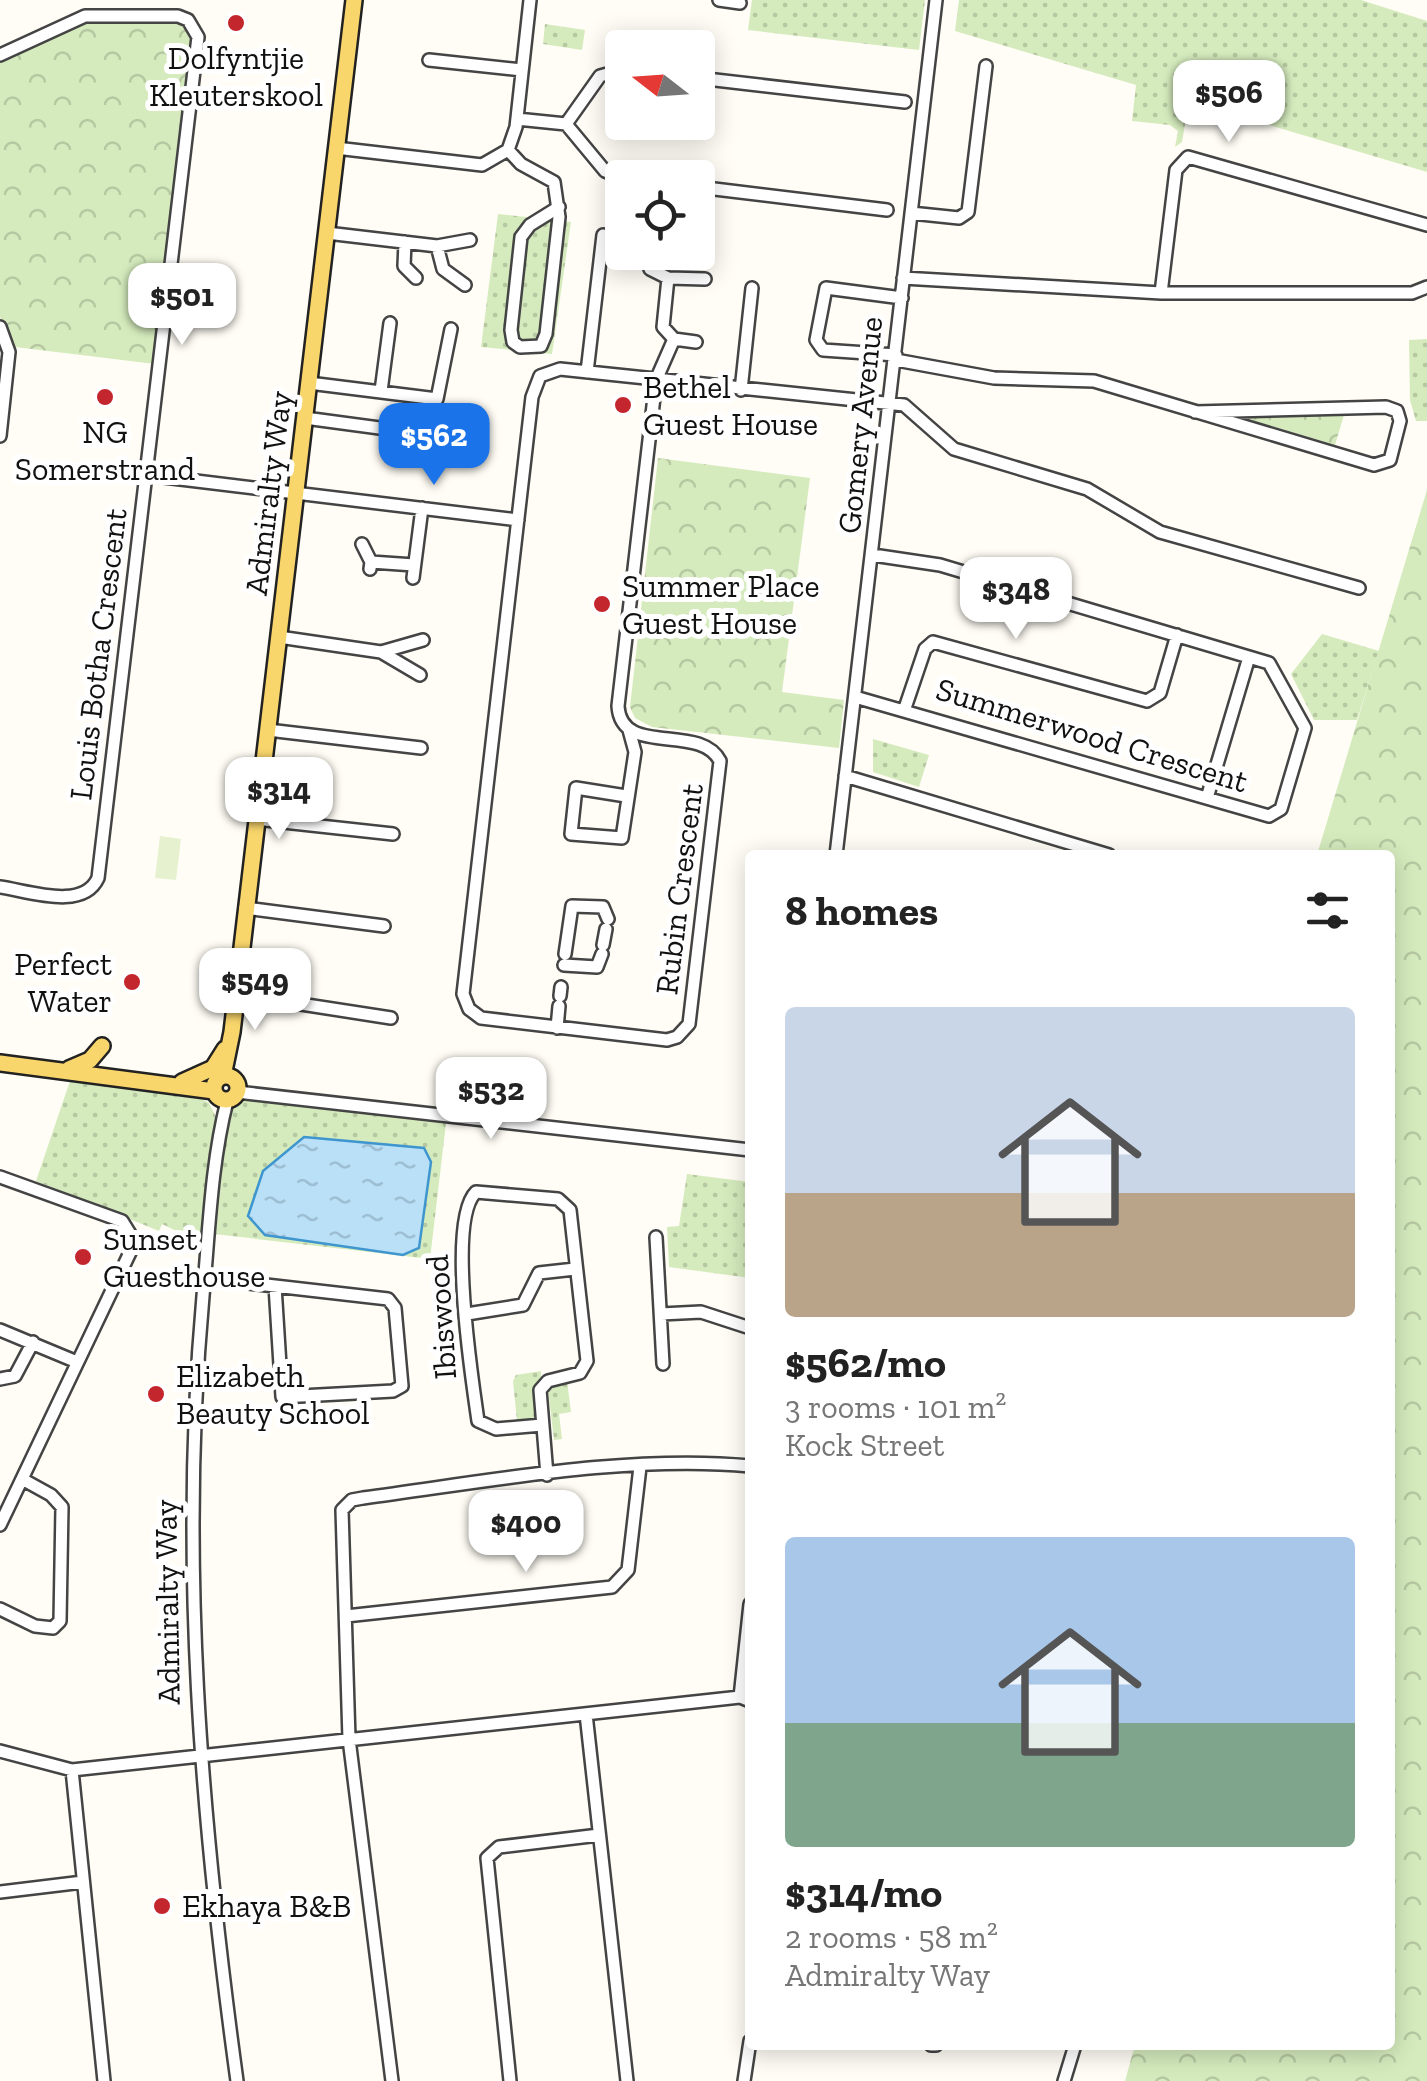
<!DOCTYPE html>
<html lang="en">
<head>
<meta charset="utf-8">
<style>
  :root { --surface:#fff; --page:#f2f2f2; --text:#222; --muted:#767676; --accent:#1a73e8 }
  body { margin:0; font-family:"Zilla Slab",serif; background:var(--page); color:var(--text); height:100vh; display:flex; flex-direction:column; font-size:38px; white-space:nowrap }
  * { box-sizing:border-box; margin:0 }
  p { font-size:32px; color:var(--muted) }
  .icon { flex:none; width:55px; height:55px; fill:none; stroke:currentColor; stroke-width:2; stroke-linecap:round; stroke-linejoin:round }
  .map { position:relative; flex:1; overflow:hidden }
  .drawer { position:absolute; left:745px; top:850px; width:650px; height:1200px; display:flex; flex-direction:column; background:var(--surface); border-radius:10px; box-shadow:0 5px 25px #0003 }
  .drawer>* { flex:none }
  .needle { width:65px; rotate:287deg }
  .buttons { position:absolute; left:605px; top:30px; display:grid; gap:20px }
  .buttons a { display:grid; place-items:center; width:110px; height:110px; border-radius:10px; background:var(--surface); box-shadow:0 5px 25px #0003; font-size:50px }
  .price { position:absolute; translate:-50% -85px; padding:0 22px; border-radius:20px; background:#fff; color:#222; font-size:32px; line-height:65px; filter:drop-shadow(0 2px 5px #0008) }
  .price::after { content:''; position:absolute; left:50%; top:60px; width:30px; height:22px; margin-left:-15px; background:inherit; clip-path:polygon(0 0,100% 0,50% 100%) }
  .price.active { background:var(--accent); color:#fff }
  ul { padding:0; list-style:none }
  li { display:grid; align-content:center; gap:20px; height:530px; padding:0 40px }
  li span { display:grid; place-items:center; height:310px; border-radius:10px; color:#555 }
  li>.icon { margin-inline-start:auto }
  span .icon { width:180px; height:180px; fill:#fffc; stroke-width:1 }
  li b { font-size:42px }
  h2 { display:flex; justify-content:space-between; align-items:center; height:120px; padding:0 40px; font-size:42px }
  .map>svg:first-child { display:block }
  .grass { fill:url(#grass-dots) }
  .park { fill:url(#park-crowns) }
  .pitch { fill:#e6f2cf }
  .water { fill:url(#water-ripples); stroke:#3f96cf; stroke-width:2.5 }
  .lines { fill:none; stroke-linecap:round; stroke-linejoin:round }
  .minor-casing { stroke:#444; stroke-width:16 }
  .major-casing { stroke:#222; stroke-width:20 }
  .minor { stroke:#fff; stroke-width:11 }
  .major { stroke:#f9d66b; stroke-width:15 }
  .poi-dot { fill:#c4262e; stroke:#fff; stroke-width:4 }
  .labels { text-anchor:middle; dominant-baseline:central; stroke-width:10; stroke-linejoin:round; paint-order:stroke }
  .poi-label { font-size:32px; fill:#111; stroke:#fff; text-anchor:start }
  .street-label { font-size:32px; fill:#111; stroke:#fff }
</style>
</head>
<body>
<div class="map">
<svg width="1427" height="2081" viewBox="0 0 1427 2081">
  <defs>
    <pattern id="grass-dots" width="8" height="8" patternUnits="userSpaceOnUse" patternTransform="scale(2.5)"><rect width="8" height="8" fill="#d5ebbd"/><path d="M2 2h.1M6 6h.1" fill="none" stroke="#b6c8a1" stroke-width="1.8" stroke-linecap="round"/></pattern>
    <pattern id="park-crowns" width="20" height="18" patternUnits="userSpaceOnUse" patternTransform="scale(2.5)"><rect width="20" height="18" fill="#d5ebbd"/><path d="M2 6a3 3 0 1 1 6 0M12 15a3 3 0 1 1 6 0" fill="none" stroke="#b6c8a1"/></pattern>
    <pattern id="water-ripples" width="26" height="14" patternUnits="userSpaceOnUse" patternTransform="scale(2.5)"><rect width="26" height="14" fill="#b9e0f7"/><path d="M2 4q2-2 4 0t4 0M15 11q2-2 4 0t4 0" fill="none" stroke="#9ebfd3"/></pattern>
  </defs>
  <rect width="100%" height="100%" fill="#fffdf5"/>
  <path class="grass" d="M 752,0 L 925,0 L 919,50 L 748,30 Z
    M 959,0 L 1361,0 L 1427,21 L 1427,172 L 1189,101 L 1182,142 L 1175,147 L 1178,131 L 1170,125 L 1132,121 L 1136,85 L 955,31 Z
    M 545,24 L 585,30 L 582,50 L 543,44 Z
    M 498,214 L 571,222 L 552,354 L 481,347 Z
    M 1427,339 L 1427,421 L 1416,421 L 1410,400 L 1409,340 Z
    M 1322,634 L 1379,651 L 1357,720 L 1314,720 L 1291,674 Z
    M 873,739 L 929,755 L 919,787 L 873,772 Z
    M 70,1081 L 194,1095 L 209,1103 L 216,1117 L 201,1243 L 162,1224 L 159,1231 L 36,1181 Z
    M 249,1096 L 446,1123 L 430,1259 L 214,1234 L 229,1113 L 237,1100 Z
    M 687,1174 L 750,1182 L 750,1278 L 669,1267 L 667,1227 L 679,1226 Z
    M 541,1371 L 540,1418 L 517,1421 L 513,1381 L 516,1375 Z
    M 567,1380 L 571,1412 L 559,1414 L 562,1439 L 554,1440 L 548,1389 Z"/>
  <path class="park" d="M 94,19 L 173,20 L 191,31 L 193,42 L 155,364 L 15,347 L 0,317 L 0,59 Z
    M 1344,415 L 1335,445 L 1238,416 Z
    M 658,458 L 810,478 L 782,692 L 844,700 L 839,748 L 652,727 L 635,718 L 630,707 Z
    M 1427,490 L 1427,2081 L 1125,2081 L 1135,2045 L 1390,2045 L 1390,855 L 1317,855 Z"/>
  <path class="pitch" d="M 160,836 L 181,839 L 176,880 L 155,878 Z"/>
  <path class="water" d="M 304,1137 L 424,1148 L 431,1162 L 419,1248 L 403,1255 L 265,1235 L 248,1216 L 263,1171 Z"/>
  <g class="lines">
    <defs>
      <path id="minor" d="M 719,0 L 740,3
        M 0,55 L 85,16 L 178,16 L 188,20 L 198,37 L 98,878 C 83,911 29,891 0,887
        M 429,60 L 522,70
        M 698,78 L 905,102
        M 517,119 L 566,124 L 605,171 L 622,178
        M 566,124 L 600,76 L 622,70
        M 336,148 L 482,165 L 508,150 L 516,127 L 530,0
        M 508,150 L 521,164 L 554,182 L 559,217 L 546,334 L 541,346 L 520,347 L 513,342 L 511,330 L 521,237 L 530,225 L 559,207
        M 698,187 L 887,210
        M 911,213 L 959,218 L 968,212 L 986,66
        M 327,233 L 437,246 L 470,240
        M 405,242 L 404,266 L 416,278
        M 437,246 L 443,269 L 465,285
        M 650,269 L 668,278
        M 903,278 L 1161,293 L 1412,293 L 1427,287
        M 1161,293 L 1176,170 L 1188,157 L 1427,225
        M 0,327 L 9,352 L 0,436
        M 674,339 L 663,327 L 668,278 L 705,279
        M 696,342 L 674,339 L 656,380 L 618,706 C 621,758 700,722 720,761 L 689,1024 L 677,1037 L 667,1040 L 481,1018 L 469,1009 L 463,994 L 532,397 L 540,376 L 560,369 L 904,405 L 954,449 L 1087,489 L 1160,532 L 1359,588
        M 896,355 L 823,350 L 816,340 L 826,288 L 902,298
        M 896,360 L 994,378 L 1094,381 L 1374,465 L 1390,460 L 1400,421 L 1397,411 L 1386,407 L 1195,412
        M 587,372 L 603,235
        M 309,383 L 437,399 L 451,329
        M 741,390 L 752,288
        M 381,391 L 390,323
        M 305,418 L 439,436 L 438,461 L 391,457 L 393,430
        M 147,475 L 518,520
        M 362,544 L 371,562
        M 370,569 L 371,562 L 414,565
        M 413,578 L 422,508
        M 279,637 L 381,652 L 420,675
        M 381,652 L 423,640
        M 855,697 L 1269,816 L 1281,809 L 1305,728 L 1269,663 L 940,565 L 873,555
        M 905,708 L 925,649 L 933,642 L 1147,701 L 1160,693 L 1177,635
        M 268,730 L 421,748
        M 845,776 L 1109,855
        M 626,796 L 576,788 L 571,834 L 622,838 L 635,752 L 629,730
        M 1207,798 L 1249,657
        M 256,819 L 393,834
        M 836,855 L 936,0
        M 245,908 L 384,926
        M 603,945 L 606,929
        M 565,954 L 572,906 L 603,907 L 608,919
        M 564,965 L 597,967 L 602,954
        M 236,994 L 391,1018
        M 560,996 L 561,987
        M 557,1028 L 559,1006
        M 237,1092 L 750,1150
        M 227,1101 C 211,1164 209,1232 203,1296 C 179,1560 201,1819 237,2081
        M 0,1177 L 122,1221 L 135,1242 L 0,1525
        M 656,1237 L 663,1364
        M 205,1278 L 388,1299 L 395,1308 L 402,1386 L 393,1391 L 282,1397 L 275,1286
        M 467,1314 L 523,1305 L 539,1273 L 575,1269
        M 661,1314 L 701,1312 L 750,1328
        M 0,1330 L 77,1362
        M 0,1379 L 15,1376 L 33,1342
        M 542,1425 L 496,1429 L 478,1421 C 472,1379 447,1220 476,1192 L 558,1199 L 570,1210 L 587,1361 L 580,1373 L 548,1381 L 540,1390 L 547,1475
        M 0,1609 L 35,1626 L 53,1628 L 60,1621 L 62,1507 L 51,1495 L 22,1479
        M 346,1616 L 612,1587 L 628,1570 L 640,1467
        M 740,1697 L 750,1604
        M 586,1714 L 627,2081
        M 0,1751 L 72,1770 L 740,1697 L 750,1701
        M 72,1770 L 104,2081
        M 0,1892 L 83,1882
        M 931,2045 L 936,2045
        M 392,2081 L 349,1739 L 342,1510 L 352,1500 L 363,1498 C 485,1482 628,1454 750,1466
        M 510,2081 L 487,1858 L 499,1847 L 599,1835
        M 744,2081 L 750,2041
        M 1064,2081 L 1075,2045"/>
      <path id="major" d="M 0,1063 L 214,1091
        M 69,1069 L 90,1060 L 102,1046
        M214 1088a12 12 0 1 1 24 0a12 12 0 1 1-24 0Z
        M 223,1076 L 232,1032 L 354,0
        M 182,1082 L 213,1068 L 225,1049"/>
    </defs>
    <use href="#minor" class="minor-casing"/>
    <use href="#major" class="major-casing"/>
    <use href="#minor" class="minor"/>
    <use href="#major" class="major"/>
  </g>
  <g class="poi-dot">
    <circle cx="236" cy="23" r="10"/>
    <circle cx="105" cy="397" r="10"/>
    <circle cx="623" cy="405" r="10"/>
    <circle cx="602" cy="604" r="10"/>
    <circle cx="132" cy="982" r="10"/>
    <circle cx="83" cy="1257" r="10"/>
    <circle cx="156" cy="1394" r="10"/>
    <circle cx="162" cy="1906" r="10"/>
  </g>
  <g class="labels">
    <g class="poi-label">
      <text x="236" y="58" text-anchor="middle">Dolfyntjie<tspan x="236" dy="37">Kleuterskool</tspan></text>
      <text x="643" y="387">Bethel<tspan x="643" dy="37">Guest House</tspan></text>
      <text x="105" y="432" text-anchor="middle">NG<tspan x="105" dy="37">Somerstrand</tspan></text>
      <text x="622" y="586">Summer Place<tspan x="622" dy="37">Guest House</tspan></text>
      <text x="112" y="964" text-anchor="end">Perfect<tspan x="112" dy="37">Water</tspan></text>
      <text x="103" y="1239">Sunset<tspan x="103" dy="37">Guesthouse</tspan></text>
      <text x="176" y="1376">Elizabeth<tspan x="176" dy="37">Beauty School</tspan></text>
      <text x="182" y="1906">Ekhaya B&amp;B</text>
    </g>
    <g class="street-label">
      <text transform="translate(860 425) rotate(-84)">Gomery Avenue</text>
      <text transform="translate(268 493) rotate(-83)">Admiralty Way</text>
      <text transform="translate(98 654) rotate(-83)">Louis Botha Crescent</text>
      <text transform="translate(1092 735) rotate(17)">Summerwood Crescent</text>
      <text transform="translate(679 889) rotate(-83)">Rubin Crescent</text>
      <text transform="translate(441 1317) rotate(-94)">Ibiswood</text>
      <text transform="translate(167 1602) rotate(-91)">Admiralty Way</text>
    </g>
  </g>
</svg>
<div class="buttons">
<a><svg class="needle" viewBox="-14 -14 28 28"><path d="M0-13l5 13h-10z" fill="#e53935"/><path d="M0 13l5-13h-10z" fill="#767676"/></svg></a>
<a><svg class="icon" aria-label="locate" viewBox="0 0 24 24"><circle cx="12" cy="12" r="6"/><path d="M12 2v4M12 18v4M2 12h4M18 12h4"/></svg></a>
</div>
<b class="price" style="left:1229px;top:145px">$506</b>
<b class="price" style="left:182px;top:348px">$501</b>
<b class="price active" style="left:434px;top:488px">$562</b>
<b class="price" style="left:1016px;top:642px">$348</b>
<b class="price" style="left:279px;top:842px">$314</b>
<b class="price" style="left:255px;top:1033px">$549</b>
<b class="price" style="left:491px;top:1142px">$532</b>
<b class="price" style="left:526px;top:1575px">$400</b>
<section class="drawer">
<h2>8 homes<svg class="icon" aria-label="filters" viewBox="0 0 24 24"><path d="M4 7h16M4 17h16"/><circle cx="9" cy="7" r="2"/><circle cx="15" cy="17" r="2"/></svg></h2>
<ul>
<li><span style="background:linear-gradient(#c9d6e8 60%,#b9a48a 0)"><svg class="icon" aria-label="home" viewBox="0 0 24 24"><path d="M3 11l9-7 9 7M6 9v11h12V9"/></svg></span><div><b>$562/mo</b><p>3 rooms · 101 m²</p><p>Kock Street</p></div></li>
<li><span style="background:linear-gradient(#a9c7e8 60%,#7fa58c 0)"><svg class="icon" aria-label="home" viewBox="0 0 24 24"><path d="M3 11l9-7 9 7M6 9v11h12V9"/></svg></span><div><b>$314/mo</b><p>2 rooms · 58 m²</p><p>Admiralty Way</p></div></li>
</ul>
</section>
</div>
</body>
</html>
